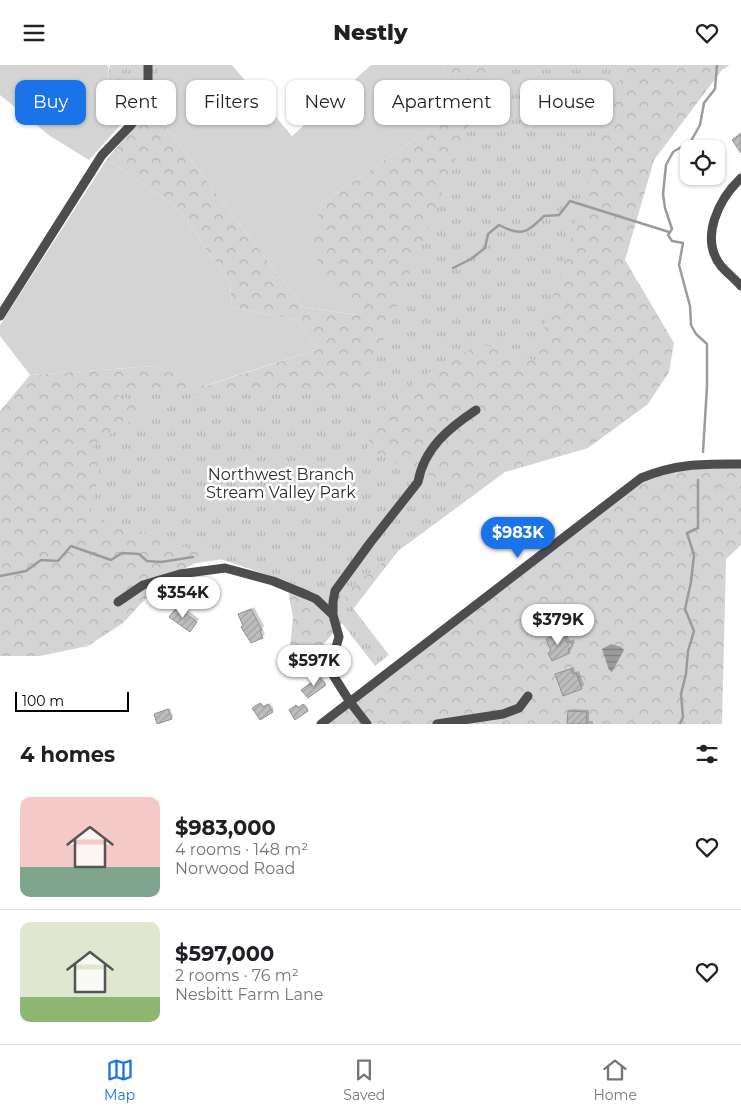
<!DOCTYPE html>
<html lang="en">
<head>
<meta charset="utf-8">
<style>
  :root { --surface:#fff; --page:#f6f6f6; --text:#202124; --muted:#757577; --line:#e0e0e0; --accent:#1a73e8 }
  body { margin:0; font-family:Montserrat,sans-serif; background:var(--page); color:var(--text); height:100vh; display:flex; flex-direction:column; font-size:19px; white-space:nowrap }
  * { box-sizing:border-box; margin:0 }
  p { font-size:16px; color:var(--muted) }
  .icon { flex:none; width:28px; height:28px; fill:none; stroke:currentColor; stroke-width:2; stroke-linecap:round; stroke-linejoin:round }
  .map { position:relative; height:659px; overflow:hidden }
  .panel { display:flex; flex-direction:column; background:var(--surface); flex:1 }
  .panel>* { flex:none }
  .banner { position:absolute; left:15px; top:15px; width:711px; height:45px; display:flex; gap:10px }
  .fabs { position:absolute; left:680px; top:75px; display:grid; gap:10px }
  .fabs a { display:grid; place-items:center; width:45px; height:45px; border-radius:10px; background:var(--surface); box-shadow:0 1px 4px #0004; font-size:25px }
  .scale { position:absolute; left:15px; bottom:12px; width:114px; box-sizing:border-box; padding-left:5px; border:2px solid #000; border-top:0; font-size:14px; line-height:18px; white-space:nowrap; color:#000; -webkit-text-stroke:4px #fff; paint-order:stroke }
  .price { position:absolute; translate:-50% -42px; padding:0 11px; border-radius:18px; background:#fff; color:#222; font-size:16px; line-height:32px; filter:drop-shadow(0 1px 2px #0008) }
  .price::after { content:''; position:absolute; left:50%; top:30px; width:15px; height:11px; margin-left:-8px; background:inherit; clip-path:polygon(0 0,100% 0,50% 100%) }
  .price.selected { background:var(--accent); color:#fff }
  ul { padding:0; list-style:none }
  li { display:flex; align-items:center; gap:15px; height:125px; padding:0 20px }
  li+li { border-top:1px solid var(--line) }
  li span { display:grid; place-items:center; flex:none; width:140px; height:100px; border-radius:10px; color:#555 }
  li>.icon { margin-inline-start:auto }
  span .icon { width:60px; height:60px; fill:#fffc; stroke-width:1 }
  li b { font-size:21px }
  h2 { display:flex; justify-content:space-between; align-items:center; height:60px; padding:0 20px; font-size:21px }
  .chip { padding:0 18px; border-radius:10px; background:var(--surface); box-shadow:0 1px 4px #0004; font-size:18px; line-height:45px }
  .chip.selected { background:var(--accent); color:#fff }
  header { display:flex; justify-content:space-between; align-items:center; height:65px; padding:0 20px; background:var(--surface); font-size:22px; font-weight:800 }
  .tab-bar { display:flex; justify-content:space-around; align-items:center; height:70px; border-top:1px solid var(--line); background:var(--surface); font-size:14px; color:var(--muted) }
  .tab-bar a { display:grid; justify-items:center; gap:2px }
  .tab-bar .selected { color:var(--accent) }
  .map>svg:first-child { display:block }
  .green { fill:#d4d4d4 }
  .forest { fill:url(#forest-crowns) }
  .park { fill:url(#park-tufts) }
  .water { fill:url(#water-rules) }
  .shadow { fill:#0003 }
  .lines { fill:none; stroke-linecap:round; stroke-linejoin:round }
  .stream { stroke:#9b9b9b; stroke-width:2.5 }
  .building { fill:url(#building-hatch); stroke:#919191 }
  .minor { stroke:#4d4d4d; stroke-width:9 }
  .labels { text-anchor:middle; dominant-baseline:central; stroke-width:5; stroke-linejoin:round; paint-order:stroke }
  .park-label { font-size:16px; fill:#2b2b2b; stroke:#fff }
</style>
</head>
<body>
<header><svg class="icon" aria-label="menu" viewBox="0 0 24 24"><path d="M4 6h16M4 12h16M4 18h16"/></svg>Nestly<svg class="icon" aria-label="heart" viewBox="0 0 24 24"><path d="M12 20l-8-8c-3-5 5-10 8-4 3-6 11-1 8 4z"/></svg></header>
<div class="map">
<svg width="741" height="659" viewBox="0 0 741 659">
  <defs>
    <pattern id="forest-crowns" width="20" height="18" patternUnits="userSpaceOnUse" patternTransform="scale(1.25)"><rect width="20" height="18" fill="#d4d4d4"/><path d="M2 6a3 3 0 1 1 6 0M12 15a3 3 0 1 1 6 0" fill="none" stroke="#b4b4b4"/></pattern>
    <pattern id="park-tufts" width="24" height="20" patternUnits="userSpaceOnUse" patternTransform="scale(1.25)"><rect width="24" height="20" fill="#d4d4d4"/><path d="M3 7l-1-3M5 7V3M7 7l1-3M15 17l-1-3M17 17v-4M19 17l1-3" fill="none" stroke="#b4b4b4"/></pattern>
    <pattern id="water-rules" width="6" height="5" patternUnits="userSpaceOnUse" patternTransform="scale(1.25)"><rect width="6" height="5" fill="#9b9b9b"/><path d="M0 2.5h6" fill="none" stroke="#7c7c7c"/></pattern>
    <pattern id="building-hatch" width="6" height="6" patternUnits="userSpaceOnUse" patternTransform="scale(1.25)"><rect width="6" height="6" fill="#bdbdbd"/><path d="M-1 1l2-2M0 6l6-6M5 7l2-2" fill="none" stroke="#a1a1a1"/></pattern>
  </defs>
  <rect width="100%" height="100%" fill="#fff"/>
  <path class="green" d="M 0,0 L 107,0 L 109,2 L 107,14 L 126,54 L 89,95 L 50,71 L 0,30 Z
    M 136,0 L 232,0 L 292,71 L 371,0 L 443,0 L 457,34 L 427,66 L 322,138 L 311,185 L 358,250 L 303,242 L 151,43 Z
    M 107,94 L 178,143 L 230,218 L 232,242 L 297,255 L 318,284 L 204,321 L 154,301 L 30,310 L 0,271 L 0,260 Z"/>
  <path class="forest" d="M 110,0 L 136,0 L 151,43 L 303,242 L 357,250 L 310,185 L 322,138 L 427,66 L 457,35 L 443,0 L 730,0 L 722,5 L 654,95 L 625,195 L 674,278 L 669,307 L 648,339 L 588,383 L 505,407 L 398,486 L 344,556 L 322,581 L 288,601 L 293,552 L 285,509 L 252,490 L 196,498 L 165,513 L 123,558 L 88,581 L 40,591 L 0,591 L 0,346 L 30,310 L 154,301 L 205,321 L 318,284 L 297,255 L 232,242 L 230,218 L 178,143 L 107,94 L 131,66 L 107,14 Z
    M 741,399 L 741,480 L 726,494 L 722,659 L 321,659 L 657,406 Z"/>
  <path class="park" d="M 113,0 L 158,0 C 159,19 158,28 147,45 Z
    M 493,0 L 624,0 L 548,247 L 537,296 L 481,279 L 435,303 L 376,347 L 367,383 L 402,401 L 467,423 L 456,441 L 342,529 L 389,590 L 375,601 L 318,527 L 90,450 L 99,407 L 93,381 L 151,343 L 108,326 L 136,324 L 198,330 L 364,323 Z"/>
  <path class="water" d="M 611,579 L 621,582 L 624,585 L 612,607 L 609,605 L 602,584 Z"/>
  <path class="shadow" d="M 181,540 L 199,554 L 192,562 L 178,543 Z
    M 254,542 L 264,561 L 262,563 L 265,569 L 262,572 L 244,561 L 240,550 Z
    M 565,565 L 570,576 L 574,574 L 575,578 L 570,581 L 572,584 L 569,587 L 547,574 Z
    M 574,602 L 575,607 L 579,606 L 584,620 L 581,623 L 557,610 L 560,607 Z
    M 321,611 L 326,618 L 325,619 L 305,623 Z
    M 262,638 L 265,642 L 270,638 L 274,644 L 272,646 L 255,642 Z
    M 305,639 L 309,644 L 307,646 L 292,644 L 298,640 L 300,642 Z
    M 170,643 L 173,652 L 171,653 L 155,650 Z
    M 572,644 L 589,645 L 589,656 L 593,656 L 593,659 L 568,659 L 569,647 Z"/>
  <g class="lines">
    <path class="stream" d="M 453,203 L 471,194 L 485,183 L 488,169 L 499,160 C 522,172 526,168 544,151 L 559,150 L 570,136 L 669,167
      M 703,387 L 707,321 L 707,279 L 696,269 L 691,260 L 690,241 L 679,200 L 683,178 L 672,176 L 668,170 L 672,164 L 665,143 L 663,129 L 666,100 L 673,87 L 691,76 L 700,60 L 704,38 L 715,24 L 717,0
      M 0,511 L 26,506 L 41,495 L 58,496 L 71,481 L 111,495 L 122,488 L 139,489 L 147,496 L 161,497 L 193,492
      M 680,659 L 683,652 L 681,629 L 686,609 L 688,586 L 694,566 L 685,544 L 691,517 L 694,490 L 687,468 L 698,463 L 698,415"/>
  </g>
  <path class="building" d="M 741,68 L 741,88 L 732,75 Z
    M 177,542 L 197,557 L 190,567 L 169,552 Z
    M 251,544 L 262,565 L 260,566 L 263,573 L 251,578 L 241,562 L 243,561 L 238,549 Z
    M 562,567 L 567,578 L 571,576 L 573,581 L 568,584 L 570,588 L 552,596 L 548,588 L 551,586 L 546,574 Z
    M 571,604 L 573,609 L 576,608 L 582,624 L 563,631 L 555,609 Z
    M 319,612 L 326,620 L 308,633 L 301,625 Z
    M 260,638 L 263,642 L 268,639 L 273,647 L 260,655 L 252,643 Z
    M 303,639 L 308,646 L 295,655 L 289,645 L 296,640 L 298,643 Z
    M 168,644 L 172,654 L 157,659 L 154,649 Z
    M 568,646 L 587,647 L 586,659 L 567,659 Z"/>
  <g class="lines">
    <path class="minor" d="M 741,113 C 719,134 699,173 721,201 C 727,208 735,214 741,221
      M 0,251 L 102,90 L 131,60 L 140,48 L 148,27 L 148,0
      M 118,537 L 143,520 L 180,509 L 225,503 L 273,516 L 307,530 L 316,534 L 333,550
      M 321,659 L 641,413 C 677,398 704,399 741,399
      M 367,659 L 350,637 L 333,610 L 331,599 L 339,572 L 333,550 L 333,537 L 335,526 L 370,478 L 418,417 C 424,383 449,363 476,345
      M 437,659 L 503,649 L 519,643 L 528,631"/>
  </g>
  <g class="labels">
    <g class="park-label">
      <text x="281" y="409">Northwest Branch<tspan x="281" dy="18">Stream Valley Park</tspan></text>
    </g>
  </g>
</svg>
<div class="fabs">
<a><svg class="icon" aria-label="locate" viewBox="0 0 24 24"><circle cx="12" cy="12" r="6"/><path d="M12 2v4M12 18v4M2 12h4M18 12h4"/></svg></a>
</div>
<div class="scale">100 m</div>
<b class="price selected" style="left:518px;top:494px">$983K</b>
<b class="price" style="left:183px;top:554px">$354K</b>
<b class="price" style="left:558px;top:581px">$379K</b>
<b class="price" style="left:314px;top:622px">$597K</b>
<div class="banner">
<a class="chip selected">Buy</a>
<a class="chip">Rent</a>
<a class="chip">Filters</a>
<a class="chip">New</a>
<a class="chip">Apartment</a>
<a class="chip">House</a>
</div>
</div>
<section class="panel">
<h2>4 homes<svg class="icon" aria-label="filters" viewBox="0 0 24 24"><path d="M4 7h16M4 17h16"/><circle cx="9" cy="7" r="2"/><circle cx="15" cy="17" r="2"/></svg></h2>
<ul>
<li><span style="background:linear-gradient(#f6c9c9 70%,#7fa58c 0)"><svg class="icon" aria-label="home" viewBox="0 0 24 24"><path d="M3 11l9-7 9 7M6 9v11h12V9"/></svg></span><div><b>$983,000</b><p>4 rooms · 148 m²</p><p>Norwood Road</p></div><svg class="icon" aria-label="heart" viewBox="0 0 24 24"><path d="M12 20l-8-8c-3-5 5-10 8-4 3-6 11-1 8 4z"/></svg></li>
<li><span style="background:linear-gradient(#dfe7d0 75%,#8fb573 0)"><svg class="icon" aria-label="home" viewBox="0 0 24 24"><path d="M3 11l9-7 9 7M6 9v11h12V9"/></svg></span><div><b>$597,000</b><p>2 rooms · 76 m²</p><p>Nesbitt Farm Lane</p></div><svg class="icon" aria-label="heart" viewBox="0 0 24 24"><path d="M12 20l-8-8c-3-5 5-10 8-4 3-6 11-1 8 4z"/></svg></li>
</ul>
</section>
<nav class="tab-bar">
<a class="selected"><svg class="icon" aria-label="map" viewBox="0 0 24 24"><path d="M3 6l6-2 6 2 6-2v14l-6 2-6-2-6 2zM9 4v14M15 6v14"/></svg>Map</a>
<a><svg class="icon" aria-label="saved" viewBox="0 0 24 24"><path d="M7 4h10v16l-5-4-5 4z"/></svg>Saved</a>
<a><svg class="icon" aria-label="home" viewBox="0 0 24 24"><path d="M3 11l9-7 9 7M6 9v11h12V9"/></svg>Home</a>
</nav>
</body>
</html>
